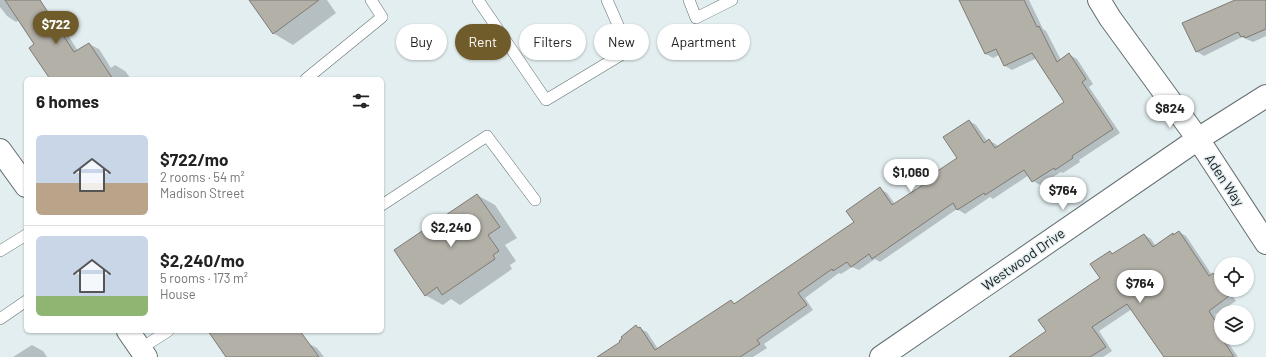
<!DOCTYPE html>
<html lang="en">
<head>
<meta charset="utf-8">
<style>
  :root { --surface:#fff; --page:#f2f2f2; --text:#222; --muted:#767676; --line:#e0e0e0; --accent:#6f5c2a }
  body { margin:0; font-family:Barlow,sans-serif; background:var(--page); color:var(--text); height:100vh; display:flex; flex-direction:column; font-size:15px; white-space:nowrap }
  * { box-sizing:border-box; margin:0 }
  p { font-size:13px; color:var(--muted) }
  .icon { flex:none; width:22px; height:22px; fill:none; stroke:currentColor; stroke-width:2; stroke-linecap:round; stroke-linejoin:round }
  .map { position:relative; flex:1; overflow:hidden }
  .side { position:absolute; left:24px; top:77px; width:360px; height:256px; display:flex; flex-direction:column; background:var(--surface); border-radius:6px; box-shadow:0 1px 3px #0004 }
  .side>* { flex:none }
  .top-card { position:absolute; left:396px; top:24px; width:380px; height:36px; display:flex; gap:8px }
  .buttons { position:absolute; left:1214px; top:257px; display:grid; gap:8px }
  .buttons a { display:grid; place-items:center; width:40px; height:40px; border-radius:50%; background:var(--surface); box-shadow:0 1px 3px #0004; font-size:20px }
  .price { position:absolute; translate:-50% -34px; padding:0 9px; border-radius:14px; background:#fff; color:#222; font-size:13px; line-height:26px; filter:drop-shadow(0 1px 2px #0008) }
  .price::after { content:''; position:absolute; left:50%; top:24px; width:12px; height:9px; margin-left:-6px; background:inherit; clip-path:polygon(0 0,100% 0,50% 100%) }
  .price.on { background:var(--accent); color:#fff }
  ul { padding:0; list-style:none }
  li { display:flex; align-items:center; gap:12px; height:100px; padding:0 12px }
  li+li { border-top:1px solid var(--line) }
  li span { display:grid; place-items:center; flex:none; width:112px; height:80px; border-radius:6px; color:#555 }
  li>.icon { margin-inline-start:auto }
  span .icon { width:48px; height:48px; fill:#fffc; stroke-width:1 }
  li b { font-size:17px }
  h2 { display:flex; justify-content:space-between; align-items:center; height:48px; padding:0 12px; font-size:17px }
  .pill { padding:0 14px; border-radius:18px; background:var(--surface); box-shadow:0 1px 3px #0004; font-size:14px; line-height:36px }
  .pill.on { background:var(--accent); color:#fff }
  .map>svg:first-child { display:block }
  .shadow { fill:#0003 }
  .building { fill:#b3b0a8; stroke:#7e7b73 }
  .lines { fill:none; stroke-linecap:round; stroke-linejoin:round }
  .service-casing { stroke:#646d70; stroke-width:12 }
  .minor-casing { stroke:#646d70; stroke-width:24 }
  .secondary-casing { stroke:#646d70; stroke-width:24 }
  .service { stroke:#fff; stroke-width:11 }
  .minor { stroke:#fff; stroke-width:22 }
  .secondary { stroke:#fff; stroke-width:22 }
  .labels { text-anchor:middle; dominant-baseline:central; stroke-width:3; stroke-linejoin:round; paint-order:stroke }
  .street-label { font-size:14px; fill:#1a1e1f; stroke:#e3eef1 }
</style>
</head>
<body>
<div class="map">
<svg width="1266" height="357" viewBox="0 0 1266 357">
  <rect width="100%" height="100%" fill="#e3eef1"/>
  <path class="shadow" d="M 0,0 L 40,0 L 49,14 L 57,18 L 78,51 L 89,44 L 99,49 L 111,68 L 115,65 L 125,71 L 131,79 L 57,79 L 19,20 L 16,22 L 7,16 L 0,7 Z
    M 251,0 L 327,0 L 336,13 L 293,45 L 273,33 Z
    M 960,0 L 1029,0 L 1043,29 L 1046,31 L 1061,60 L 1070,55 L 1077,59 L 1093,84 L 1089,87 L 1120,133 L 1079,160 L 1080,162 L 1063,173 L 1061,172 L 1040,185 L 1033,181 L 1029,175 L 993,199 L 990,197 L 965,214 L 957,209 L 880,262 L 875,259 L 859,270 L 852,267 L 841,274 L 839,273 L 805,298 L 813,310 L 764,344 L 767,348 L 753,357 L 599,357 L 621,343 L 636,327 L 647,332 L 658,349 L 731,301 L 735,304 L 855,222 L 880,189 L 887,193 L 895,204 L 937,177 L 958,158 L 969,121 L 976,125 L 988,142 L 990,141 L 997,145 L 998,147 L 1066,102 L 1037,58 L 1012,70 L 1005,66 L 999,55 L 993,58 L 986,54 Z
    M 1238,0 L 1266,0 L 1266,36 L 1253,42 L 1242,37 L 1204,56 L 1196,51 Z
    M 477,195 L 495,205 L 517,238 L 505,245 L 516,261 L 510,265 L 512,269 L 460,305 L 451,299 L 443,305 L 425,295 Z
    M 1179,232 L 1186,236 L 1212,275 L 1221,278 L 1221,290 L 1228,290 L 1236,301 L 1215,315 L 1221,324 L 1221,338 L 1225,338 L 1238,357 L 1168,357 L 1132,309 L 1099,331 L 1112,351 L 1103,357 L 1011,357 L 1048,332 L 1101,278 L 1110,252 L 1114,255 L 1144,235 L 1151,239 L 1156,246 L 1173,234 L 1174,235 Z
    M 209,331 L 284,331 L 317,348 L 324,357 L 227,357 Z
    M 32,345 L 43,351 L 47,357 L 13,357 Z"/>
  <path class="building" d="M 5,0 L 40,0 L 74,52 L 89,43 L 113,79 L 50,79 L 29,48 L 34,44 Z
    M 249,0 L 319,0 L 273,34 Z
    M 959,0 L 1024,0 L 1037,27 L 1039,26 L 1057,62 L 1069,53 L 1086,79 L 1082,82 L 1113,129 L 1072,156 L 1073,158 L 1055,170 L 1054,168 L 1032,182 L 1024,170 L 985,195 L 984,193 L 957,210 L 953,203 L 872,259 L 869,254 L 851,267 L 847,262 L 833,271 L 832,269 L 798,293 L 807,305 L 757,340 L 760,344 L 740,357 L 597,357 L 620,342 L 619,341 L 622,339 L 621,337 L 636,325 L 638,328 L 640,327 L 655,350 L 731,300 L 734,304 L 854,222 L 846,211 L 880,187 L 892,205 L 935,177 L 933,174 L 957,158 L 943,137 L 969,120 L 984,143 L 989,139 L 995,148 L 1064,102 L 1032,53 L 1004,66 L 996,49 L 985,54 Z
    M 1235,0 L 1266,0 L 1266,29 L 1245,38 L 1244,36 L 1241,37 L 1238,32 L 1196,52 L 1182,23 Z
    M 477,194 L 500,227 L 488,235 L 499,251 L 493,255 L 495,259 L 442,295 L 437,287 L 425,296 L 394,250 Z
    M 1179,231 L 1209,276 L 1213,273 L 1221,284 L 1221,290 L 1225,290 L 1229,296 L 1209,311 L 1219,327 L 1216,329 L 1234,357 L 1164,357 L 1127,304 L 1092,327 L 1106,347 L 1090,357 L 1009,357 L 1046,331 L 1038,320 L 1100,278 L 1090,264 L 1110,251 L 1112,254 L 1144,234 L 1153,247 L 1173,233 L 1173,235 Z
    M 208,331 L 300,331 L 319,357 L 226,357 Z"/>
  <g class="lines">
    <defs>
      <path id="service" d="M 478,0 L 546,100 L 629,50 L 607,0
        M 689,0 L 696,18 L 732,0
        M 306,79 L 382,17 L 371,0
        M 382,205 L 487,136 L 535,200
        M 0,251 L 26,235
        M 0,319 L 26,301
        M 140,349 L 168,331"/>
      <path id="minor" d="M 1099,0 L 1110,18 L 1198,139 L 1266,243
        M 881,357 L 1198,139 L 1266,96"/>
      <path id="secondary" d="M 0,150 L 26,186
        M 128,331 L 146,357"/>
    </defs>
    <use href="#service" class="service-casing"/>
    <use href="#minor" class="minor-casing"/>
    <use href="#secondary" class="secondary-casing"/>
    <use href="#service" class="service"/>
    <use href="#minor" class="minor"/>
    <use href="#secondary" class="secondary"/>
  </g>
  <g class="labels">
    <g class="street-label">
      <text transform="translate(1225 180) rotate(57)">Aden Way</text>
      <text transform="translate(1023 259) rotate(-35)">Westwood Drive</text>
    </g>
  </g>
</svg>
<div class="buttons">
<a><svg class="icon" aria-label="locate" viewBox="0 0 24 24"><circle cx="12" cy="12" r="6"/><path d="M12 2v4M12 18v4M2 12h4M18 12h4"/></svg></a>
<a><svg class="icon" aria-label="layers" viewBox="0 0 24 24"><path d="M12 4l9 5-9 5-9-5zM3 14l9 5 9-5"/></svg></a>
</div>
<b class="price on" style="left:56px;top:45px">$722</b>
<b class="price" style="left:1170px;top:129px">$824</b>
<b class="price" style="left:911px;top:193px">$1,060</b>
<b class="price" style="left:1063px;top:211px">$764</b>
<b class="price" style="left:451px;top:248px">$2,240</b>
<b class="price" style="left:1140px;top:304px">$764</b>
<div class="top-card">
<a class="pill">Buy</a>
<a class="pill on">Rent</a>
<a class="pill">Filters</a>
<a class="pill">New</a>
<a class="pill">Apartment</a>
</div>
<section class="side">
<h2>6 homes<svg class="icon" aria-label="filters" viewBox="0 0 24 24"><path d="M4 7h16M4 17h16"/><circle cx="9" cy="7" r="2"/><circle cx="15" cy="17" r="2"/></svg></h2>
<ul>
<li><span style="background:linear-gradient(#c9d6e8 60%,#b9a48a 0)"><svg class="icon" aria-label="home" viewBox="0 0 24 24"><path d="M3 11l9-7 9 7M6 9v11h12V9"/></svg></span><div><b>$722/mo</b><p>2 rooms · 54 m²</p><p>Madison Street</p></div></li>
<li><span style="background:linear-gradient(#c9d6e8 75%,#8fb573 0)"><svg class="icon" aria-label="home" viewBox="0 0 24 24"><path d="M3 11l9-7 9 7M6 9v11h12V9"/></svg></span><div><b>$2,240/mo</b><p>5 rooms · 173 m²</p><p>House</p></div></li>
</ul>
</section>
</div>
</body>
</html>
